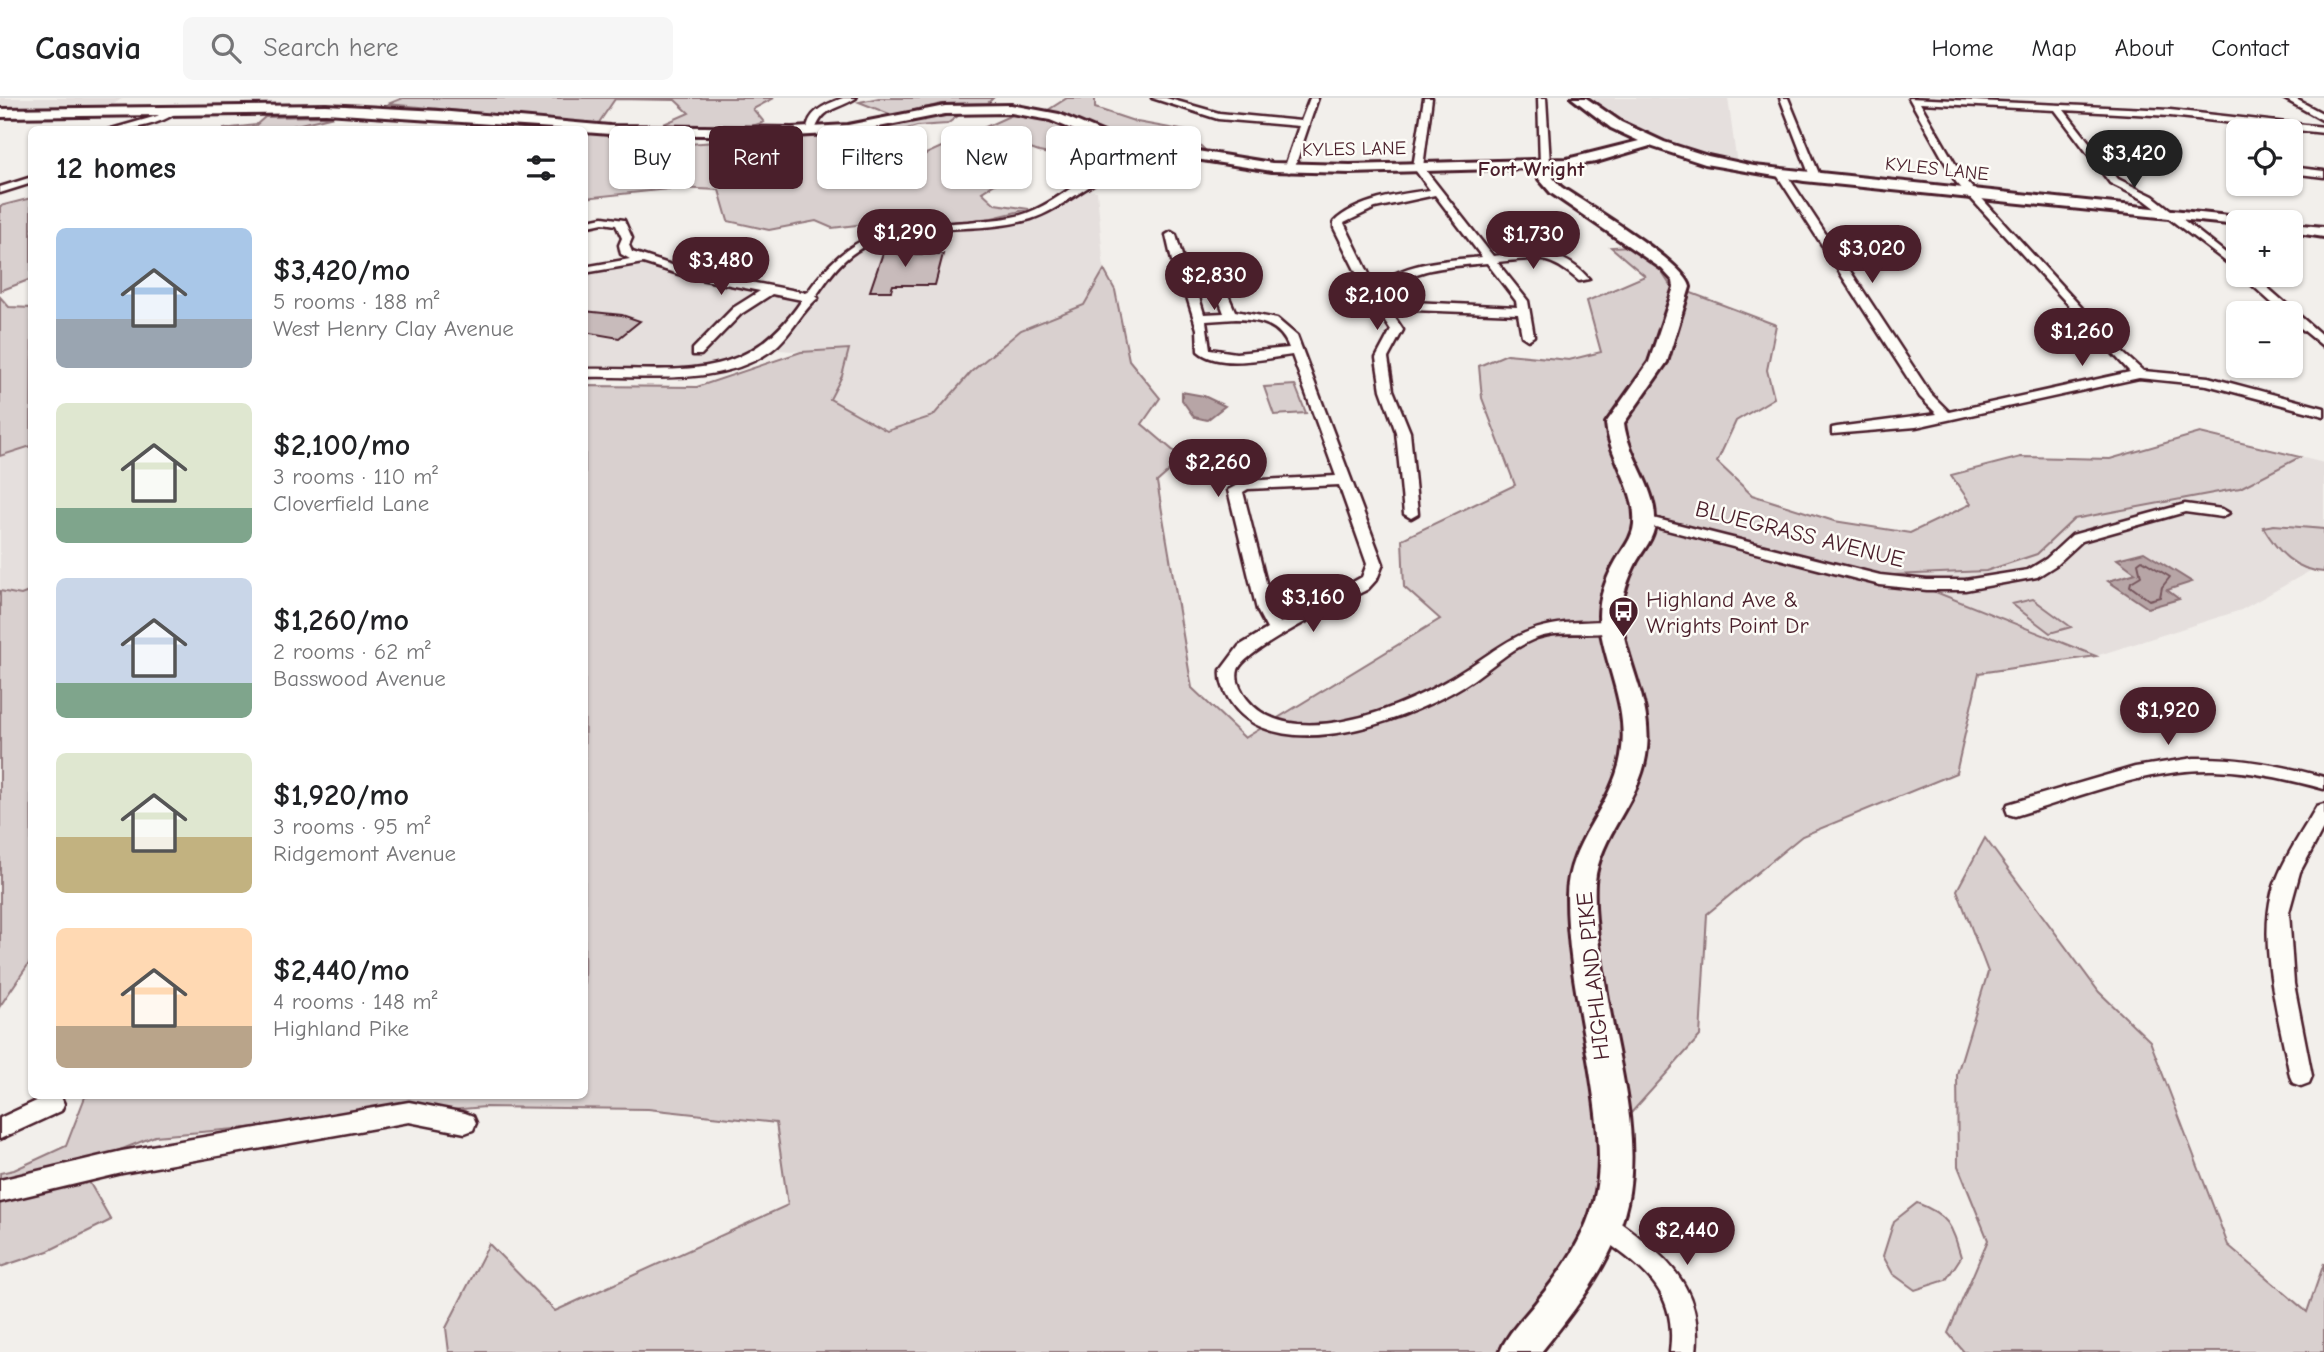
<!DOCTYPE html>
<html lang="en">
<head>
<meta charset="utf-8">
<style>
  :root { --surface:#fff; --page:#f6f6f6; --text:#202124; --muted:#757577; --line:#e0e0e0; --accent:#4a1f2b }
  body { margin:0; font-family:"Comic Neue",sans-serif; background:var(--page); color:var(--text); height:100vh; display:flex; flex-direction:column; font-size:26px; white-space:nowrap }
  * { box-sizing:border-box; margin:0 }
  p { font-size:23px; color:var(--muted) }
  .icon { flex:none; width:38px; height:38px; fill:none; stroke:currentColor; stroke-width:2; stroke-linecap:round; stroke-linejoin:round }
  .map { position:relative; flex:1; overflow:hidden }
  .sheet { position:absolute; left:28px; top:28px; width:560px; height:973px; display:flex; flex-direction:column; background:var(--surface); border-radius:10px; box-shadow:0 2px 5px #0004 }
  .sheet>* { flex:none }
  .banner { position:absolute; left:609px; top:28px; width:665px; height:63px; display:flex; gap:14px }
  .buttons { position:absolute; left:2226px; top:21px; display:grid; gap:14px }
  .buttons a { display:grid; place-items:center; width:77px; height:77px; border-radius:10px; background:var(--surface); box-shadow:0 2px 5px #0004; font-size:35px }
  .price { position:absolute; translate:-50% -60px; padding:0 16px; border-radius:24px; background:var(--accent); color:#fff; font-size:23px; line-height:46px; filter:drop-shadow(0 2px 4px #0008) }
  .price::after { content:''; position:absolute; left:50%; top:42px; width:21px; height:16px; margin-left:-10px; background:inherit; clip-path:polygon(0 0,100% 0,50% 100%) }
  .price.active { background:#222; color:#fff }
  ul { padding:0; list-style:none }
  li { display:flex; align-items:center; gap:21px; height:175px; padding:0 28px }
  li span { display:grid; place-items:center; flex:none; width:196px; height:140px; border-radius:10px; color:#555 }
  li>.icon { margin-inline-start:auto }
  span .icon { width:84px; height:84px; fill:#fffc; stroke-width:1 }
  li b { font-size:30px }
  h2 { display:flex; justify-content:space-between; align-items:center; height:84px; padding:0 28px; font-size:30px }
  .tag { padding:0 24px; border-radius:10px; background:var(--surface); box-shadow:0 2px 5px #0004; font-size:24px; line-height:63px }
  .tag.active { background:var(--accent); color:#fff }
  header { display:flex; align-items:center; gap:42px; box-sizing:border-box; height:98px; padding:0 35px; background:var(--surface); border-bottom:2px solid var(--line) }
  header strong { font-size:33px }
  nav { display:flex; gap:38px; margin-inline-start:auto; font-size:24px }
  .search { width:490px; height:63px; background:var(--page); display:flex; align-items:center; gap:18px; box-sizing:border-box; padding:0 24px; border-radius:10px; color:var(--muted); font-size:26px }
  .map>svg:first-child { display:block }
  .built { fill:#e5dfdd }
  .green { fill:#d9d0cf; stroke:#92787d; stroke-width:2 }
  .water { fill:#b7a5a6; stroke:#8b6f75; stroke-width:2 }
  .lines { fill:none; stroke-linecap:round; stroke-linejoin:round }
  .shore { stroke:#76555c; stroke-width:2 }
  .building { fill:#c8bbbb; stroke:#4a1f2b; stroke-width:2 }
  .street-casing { stroke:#4a1f2b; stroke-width:5 }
  .secondary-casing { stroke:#4a1f2b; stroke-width:6 }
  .street { fill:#fdfcf7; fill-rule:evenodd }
  .secondary { fill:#fdfcf7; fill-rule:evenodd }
  .labels { text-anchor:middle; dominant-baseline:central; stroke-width:5; stroke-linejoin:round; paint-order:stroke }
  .far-street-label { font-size:19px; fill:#4a1f2b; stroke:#fdfcf7 }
  .far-quarter-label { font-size:21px; font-weight:bold; fill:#4a1f2b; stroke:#fdfcf7 }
  .street-label { font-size:23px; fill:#4a1f2b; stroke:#fdfcf7 }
  .poi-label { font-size:23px; fill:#4a1f2b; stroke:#fdfcf7; text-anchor:start }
</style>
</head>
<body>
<header>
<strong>Casavia</strong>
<div class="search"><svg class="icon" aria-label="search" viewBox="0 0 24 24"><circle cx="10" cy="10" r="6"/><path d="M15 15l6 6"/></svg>Search here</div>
<nav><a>Home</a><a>Map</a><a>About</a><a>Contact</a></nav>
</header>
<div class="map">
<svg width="2324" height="1254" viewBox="0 0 2324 1254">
  <rect width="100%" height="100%" fill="#f2efeb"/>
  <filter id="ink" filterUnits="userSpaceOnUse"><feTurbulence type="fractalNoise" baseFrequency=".0143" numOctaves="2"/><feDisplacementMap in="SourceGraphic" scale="14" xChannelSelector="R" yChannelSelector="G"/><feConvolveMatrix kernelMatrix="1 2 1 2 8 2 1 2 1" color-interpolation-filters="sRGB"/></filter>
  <g filter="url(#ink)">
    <path class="built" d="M 0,0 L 123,0 L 103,13 L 0,15 Z
      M 1578,0 L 1728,0 L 1737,67 L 1650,44 Z
      M 1077,91 L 1097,93 L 1104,172 L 1084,207 L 1021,232 L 972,274 L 933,318 L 887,333 L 830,301 L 842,278 L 848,251 L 808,254 L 764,251 L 704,273 L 585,275 L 585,172 L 641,162 L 811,199 L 844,155 L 888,137 L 1019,121 Z
      M 31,348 L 31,493 L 21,497 L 0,493 L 0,358 Z
      M 2300,359 L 2324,365 L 2324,431 L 2274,427 L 2269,440 L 2293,467 L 2310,473 L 2241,512 L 2096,558 L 1891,477 L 1986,473 L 2037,456 L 2073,421 L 2240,390 Z"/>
    <path class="green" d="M 403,0 L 774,0 L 753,11 L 764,24 L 747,30 L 657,29 L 689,15 L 675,2 L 615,1 L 598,26 L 388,6 Z
      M 879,0 L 993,0 L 988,5 L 942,6 L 892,17 L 859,4 Z
      M 1067,0 L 1095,0 L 1095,10 L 1137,24 L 1186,33 L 1205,52 L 1122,40 L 1095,57 L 1074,61 L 1039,54 L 1005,42 L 955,60 L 1001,82 L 982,94 L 995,106 L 1029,111 L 992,120 L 893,130 L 865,126 L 832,130 L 816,123 L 769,132 L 728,123 L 719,92 L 677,90 L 585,100 L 584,35 L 688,46 L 868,33 L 923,19 L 962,15 L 947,26 L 917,28 L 884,38 L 900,50 L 924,57 L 1014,16 L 1048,12 Z
      M 334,18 L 279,31 L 223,31 L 256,27 L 265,19 Z
      M 31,100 L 31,181 L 0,193 L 0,108 Z
      M 1630,148 L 1659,170 L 1670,187 L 1776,227 L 1767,272 L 1774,300 L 1736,323 L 1717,364 L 1752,397 L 1834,423 L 1910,435 L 1971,406 L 1951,377 L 2021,359 L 2110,361 L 2200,335 L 2300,359 L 2240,390 L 2074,421 L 2037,456 L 1986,473 L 1893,477 L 2096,558 L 1979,575 L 1956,675 L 1802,738 L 1707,816 L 1700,938 L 1613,1035 L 1614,1083 L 1518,1254 L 449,1254 L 446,1230 L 489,1146 L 555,1213 L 788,1107 L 776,1025 L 648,1011 L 485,1009 L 155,1038 L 90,1064 L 87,1080 L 111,1122 L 48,1153 L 0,1169 L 0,1075 L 14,1072 L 66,1048 L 85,999 L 89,998 L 584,998 L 585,288 L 697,289 L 801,254 L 849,251 L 842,278 L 830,301 L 887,333 L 933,318 L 971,274 L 1021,232 L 1084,207 L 1104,172 L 1115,192 L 1129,262 L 1160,300 L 1142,326 L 1183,361 L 1157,384 L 1192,590 L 1245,640 L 1440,521 L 1404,489 L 1402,441 L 1515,387 L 1482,300 L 1479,268 L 1507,256 L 1569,262 L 1601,254 L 1587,203 L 1645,178 L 1611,149 Z
      M 0,199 L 9,209 L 32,210 L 31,348 L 0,358 Z
      M 1295,287 L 1306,315 L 1274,317 L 1264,289 Z
      M 2274,427 L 2324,431 L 2324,474 C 2294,472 2278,454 2263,429 Z
      M 0,493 L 21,497 L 31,493 L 32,861 L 0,908 Z
      M 2033,501 L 2071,529 L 2050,535 L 2012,506 Z
      M 1985,740 L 2099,894 L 2150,943 L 2228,1147 L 2307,1214 L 2324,1165 L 2324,1254 L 1964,1254 L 1948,1235 L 1988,1142 L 1958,1068 L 1957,976 L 1988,874 L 1957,792 Z
      M 1917,1105 C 1949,1117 1952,1128 1961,1159 L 1946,1182 L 1915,1192 L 1893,1176 L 1883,1158 L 1894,1123 Z"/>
    <path class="water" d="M 1182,294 L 1204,298 L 1225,308 L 1207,322 L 1194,319 L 1182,302 Z
      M 2144,454 L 2192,484 L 2167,492 L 2179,501 L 2148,510 L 2108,483 L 2136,475 L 2117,461 Z"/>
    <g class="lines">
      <path class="shore" d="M 2142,462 L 2170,479 L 2162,489 L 2160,499 L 2149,502 L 2130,488 L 2131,484 L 2141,478 L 2138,465 Z"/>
    </g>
    <path class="building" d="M 886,146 L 902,146 L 899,156 L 943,156 L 935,187 L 893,187 L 891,193 L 870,193 Z
      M 584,213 L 622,217 L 640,223 L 619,240 L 584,234 Z"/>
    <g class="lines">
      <defs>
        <path id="street" d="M 843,0 L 856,0 C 836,13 822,8 814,36 L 808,36 C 804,15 826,6 843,0 Z
          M 1152,0 L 1166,0 L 1219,15 L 1301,23 L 1310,0 L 1318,0 L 1294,71 L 1289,74 L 1284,71 L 1299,28 L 1218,21 Z
          M 1424,0 L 1432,0 L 1423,69 L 1493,158 C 1531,154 1561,149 1589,181 L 1579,183 C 1549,156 1536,160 1497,164 L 1528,203 L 1534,238 L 1528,242 L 1522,238 L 1518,216 L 1412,212 L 1406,208 L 1412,204 L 1517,209 L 1516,203 L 1487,165 C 1446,169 1415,169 1382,195 L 1385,205 L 1403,232 L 1388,260 L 1393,292 L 1410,334 L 1418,416 L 1411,420 L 1404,416 L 1396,334 L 1381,292 L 1376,260 L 1391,232 L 1373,205 L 1370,194 C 1399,163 1443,163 1482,159 L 1435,97 L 1375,110 L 1344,125 L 1369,176 L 1367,178 L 1357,176 L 1334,130 L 1334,124 C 1356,102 1400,96 1430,92 L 1413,69 Z
          M 1538,0 L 1546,0 L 1550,66 L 1545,69 L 1540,66 Z
          M 1780,0 L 1788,0 L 1820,78 L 1819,80 L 1810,78 Z
          M 1909,0 L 2170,12 L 2324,29 L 2324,35 L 2170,18 L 2064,12 L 2118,81 L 2153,98 L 2238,165 L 2238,173 L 2145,102 L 2110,85 L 2055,12 L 1920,5 L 1964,81 L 2123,255 L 2143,273 L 2208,279 L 2324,310 L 2324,318 L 2207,287 L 2139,280 L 1916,329 L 1832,336 L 1832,330 L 1837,329 L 1937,316 L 1920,299 L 1775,74 L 1780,71 L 1785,74 L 1931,296 L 1949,314 L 2130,274 L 1956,84 Z
          M 2283,0 L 2294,0 L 2324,16 L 2324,23 Z
          M 171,11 L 179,13 C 160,27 131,32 108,32 L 157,18 Z
          M 1200,55 L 1203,56 L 1203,60 C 1173,65 1144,63 1115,75 C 1085,87 1062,111 1031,121 C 973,139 895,118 846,161 C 834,171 825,185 816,198 L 818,200 C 801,213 791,238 772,252 C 720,290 645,277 584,279 L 584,271 C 676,269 744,289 802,202 L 772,196 L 741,216 L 701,257 L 693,257 L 693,251 L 733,210 L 760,193 L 685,178 L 643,165 L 584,175 L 584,169 L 630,161 L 621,156 L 619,147 L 622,140 L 616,127 L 603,125 L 584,129 L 584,123 L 603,119 L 624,122 L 632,140 L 629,147 L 632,154 L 687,172 L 807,195 C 852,129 893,129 968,124 C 987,122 1008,122 1027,115 C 1050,107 1069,90 1091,78 C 1125,60 1163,56 1200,55 Z
          M 2291,69 L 2324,73 L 2324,79 L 2291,75 Z
          M 32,79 L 32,85 L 0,95 L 0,89 Z
          M 1171,134 L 1176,137 L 1183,161 L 1225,190 L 1235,213 L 1277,221 L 1297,238 L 1383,466 L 1377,481 L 1368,491 C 1344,504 1244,552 1238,572 C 1235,582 1241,593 1247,601 C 1260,618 1279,624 1298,626 C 1349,630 1407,606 1450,581 C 1500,552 1517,526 1580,524 C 1592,524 1605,522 1617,525 L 1619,529 L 1617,533 C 1591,539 1563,531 1537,540 C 1510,550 1489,572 1465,587 C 1413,619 1304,661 1247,621 C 1233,611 1219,590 1221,572 L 1239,548 L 1267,531 L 1257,512 L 1228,392 L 1245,383 L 1336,378 L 1292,257 C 1266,260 1220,272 1198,253 L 1197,231 L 1183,186 L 1185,184 L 1195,186 L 1204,216 L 1224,215 L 1216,194 L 1172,163 L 1166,137 ZM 1236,221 C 1260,222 1280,226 1289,250 L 1236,255 L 1210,251 L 1206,223 ZM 1339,387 L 1367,466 L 1362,479 L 1280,525 L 1273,512 L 1243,394 L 1248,391 Z
          M 2241,177 L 2253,177 L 2324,239 L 2324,249 L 2291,222 L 2291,215 L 2283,215 Z
          M 2185,406 L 2222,411 L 2229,415 L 2222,419 L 2185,414 L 2082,443 L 2056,467 L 2037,479 L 1965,492 L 1927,492 L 1880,487 L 1640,425 L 1638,422 L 1645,418 L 1880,477 L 1927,482 L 1965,482 L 2028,472 L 2046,461 L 2072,437 Z
          M 2194,660 C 2239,659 2281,667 2324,679 L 2324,691 C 2288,681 2251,673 2213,672 C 2145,671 2079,699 2015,718 L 2008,716 L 2006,711 L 2008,706 L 2135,669 Z
          M 2324,706 L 2324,729 L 2300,774 L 2289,814 L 2294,886 L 2312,978 L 2309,985 L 2301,988 L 2293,985 L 2290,978 C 2280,923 2258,850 2272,795 C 2281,764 2301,736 2317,708 Z
          M 57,998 L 61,999 L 64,1006 L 61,1013 L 0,1041 L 0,1020 L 45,999 Z
          M 409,1004 L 465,1015 L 473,1018 L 476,1025 L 473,1032 L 465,1035 L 409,1024 L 122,1075 L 0,1104 L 0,1082 L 122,1053 Z
          M 1604,1116 C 1617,1121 1629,1131 1640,1140 C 1680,1171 1702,1202 1696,1254 L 1670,1254 C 1678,1190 1641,1170 1595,1135 L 1592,1127 L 1595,1119 Z"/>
        <path id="secondary" d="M 1572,0 L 1586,0 L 1621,24 L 1664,44 L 1708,58 L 1754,68 L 2248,120 L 2255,124 L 2238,124 L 2238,127 L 1804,83 L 1705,66 L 1650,48 L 1596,64 L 1552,70 L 1553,80 L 1561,89 C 1586,106 1686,165 1690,189 L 1667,264 L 1624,325 C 1628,360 1657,390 1655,425 C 1654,440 1644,451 1637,463 C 1627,482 1618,508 1622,529 C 1630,573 1654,611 1646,658 C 1639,704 1599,738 1595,784 C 1593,821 1601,859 1607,895 C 1617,959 1639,1028 1629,1094 C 1620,1155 1579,1207 1541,1254 L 1500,1254 C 1508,1234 1524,1220 1537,1203 C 1562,1173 1584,1141 1594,1103 C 1603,1068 1598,1029 1593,993 C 1584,929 1567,864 1567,799 C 1567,744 1612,710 1621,658 C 1629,611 1607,573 1600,529 C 1596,507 1605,482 1616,463 C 1623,451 1633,440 1634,426 C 1637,391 1609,360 1606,325 L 1649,264 L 1674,189 L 1673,183 L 1662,171 L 1551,95 L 1539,81 L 1538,70 L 1350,75 L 1272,73 L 1113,48 L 1050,22 L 1011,15 L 945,16 L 848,35 L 792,38 L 610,36 L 584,34 L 584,32 L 326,15 L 0,19 L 0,11 L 326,7 L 439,13 L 610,28 L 792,30 L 848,27 L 945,8 L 1011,7 L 1059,16 L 1116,40 L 1272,65 L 1350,67 L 1567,61 L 1639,43 L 1611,30 Z
          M 2291,126 L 2324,129 L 2324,139 L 2291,134 Z"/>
      </defs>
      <use href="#street" class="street-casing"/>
      <use href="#secondary" class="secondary-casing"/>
      <use href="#street" class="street"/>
      <use href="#secondary" class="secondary"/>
    </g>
  </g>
  <defs>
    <symbol id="bus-pin" viewBox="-11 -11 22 30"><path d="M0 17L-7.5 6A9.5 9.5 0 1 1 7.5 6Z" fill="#4a1f2b" stroke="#fdfcf7"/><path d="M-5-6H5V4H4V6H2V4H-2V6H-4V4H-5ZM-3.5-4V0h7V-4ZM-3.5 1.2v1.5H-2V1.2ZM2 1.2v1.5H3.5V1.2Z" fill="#fff"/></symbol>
  </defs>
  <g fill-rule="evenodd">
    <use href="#bus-pin" x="1606" y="496" width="35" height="47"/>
  </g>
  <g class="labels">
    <g class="far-street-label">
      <text transform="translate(1354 51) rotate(-1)">KYLES LANE</text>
      <text transform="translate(1937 71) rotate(6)">KYLES LANE</text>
    </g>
    <g class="far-quarter-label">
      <text x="1531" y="71">Fort Wright</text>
    </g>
    <g class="street-label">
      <text transform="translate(1800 436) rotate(14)">BLUEGRASS AVENUE</text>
      <text transform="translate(1593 878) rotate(-96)">HIGHLAND PIKE</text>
    </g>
    <g class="poi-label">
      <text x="1646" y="501">Highland Ave &amp;<tspan x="1646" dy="26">Wrights Point Dr</tspan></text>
    </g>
  </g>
</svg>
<div class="buttons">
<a><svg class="icon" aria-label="locate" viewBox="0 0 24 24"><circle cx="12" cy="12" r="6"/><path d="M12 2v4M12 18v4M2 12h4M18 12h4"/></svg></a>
<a>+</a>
<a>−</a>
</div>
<b class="price active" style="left:2134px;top:92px">$3,420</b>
<b class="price" style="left:905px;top:171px">$1,290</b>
<b class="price" style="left:1533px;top:173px">$1,730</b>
<b class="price" style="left:1872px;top:187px">$3,020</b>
<b class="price" style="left:721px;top:199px">$3,480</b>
<b class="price" style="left:1214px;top:214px">$2,830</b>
<b class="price" style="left:1377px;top:234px">$2,100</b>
<b class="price" style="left:2082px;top:270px">$1,260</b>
<b class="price" style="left:1218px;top:401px">$2,260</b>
<b class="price" style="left:1313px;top:536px">$3,160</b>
<b class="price" style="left:2168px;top:649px">$1,920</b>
<b class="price" style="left:1687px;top:1169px">$2,440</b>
<div class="banner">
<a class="tag">Buy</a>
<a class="tag active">Rent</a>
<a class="tag">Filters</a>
<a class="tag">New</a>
<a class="tag">Apartment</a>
</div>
<section class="sheet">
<h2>12 homes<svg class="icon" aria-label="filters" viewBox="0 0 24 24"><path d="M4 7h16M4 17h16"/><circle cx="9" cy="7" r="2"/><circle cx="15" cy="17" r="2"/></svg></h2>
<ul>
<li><span style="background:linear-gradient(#a9c7e8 65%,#9aa5b1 0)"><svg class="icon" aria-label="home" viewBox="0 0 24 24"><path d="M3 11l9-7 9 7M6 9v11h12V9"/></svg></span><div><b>$3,420/mo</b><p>5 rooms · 188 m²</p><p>West Henry Clay Avenue</p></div></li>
<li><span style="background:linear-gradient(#dfe7d0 75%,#7fa58c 0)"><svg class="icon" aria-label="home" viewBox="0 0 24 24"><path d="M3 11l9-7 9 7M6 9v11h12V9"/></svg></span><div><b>$2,100/mo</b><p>3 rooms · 110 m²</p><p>Cloverfield Lane</p></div></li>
<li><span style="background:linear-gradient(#c9d6e8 75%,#7fa58c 0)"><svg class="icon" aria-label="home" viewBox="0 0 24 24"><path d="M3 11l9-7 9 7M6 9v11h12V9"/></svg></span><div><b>$1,260/mo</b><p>2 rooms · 62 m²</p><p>Basswood Avenue</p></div></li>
<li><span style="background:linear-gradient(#dfe7d0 60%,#c2b280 0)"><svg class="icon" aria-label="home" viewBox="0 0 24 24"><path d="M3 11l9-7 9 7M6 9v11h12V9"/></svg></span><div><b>$1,920/mo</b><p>3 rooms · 95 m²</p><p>Ridgemont Avenue</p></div></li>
<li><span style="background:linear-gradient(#ffd9b3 70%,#b9a48a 0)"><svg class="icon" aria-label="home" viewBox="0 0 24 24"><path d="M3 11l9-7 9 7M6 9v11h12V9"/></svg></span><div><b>$2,440/mo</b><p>4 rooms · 148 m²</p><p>Highland Pike</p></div></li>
</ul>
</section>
</div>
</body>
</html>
